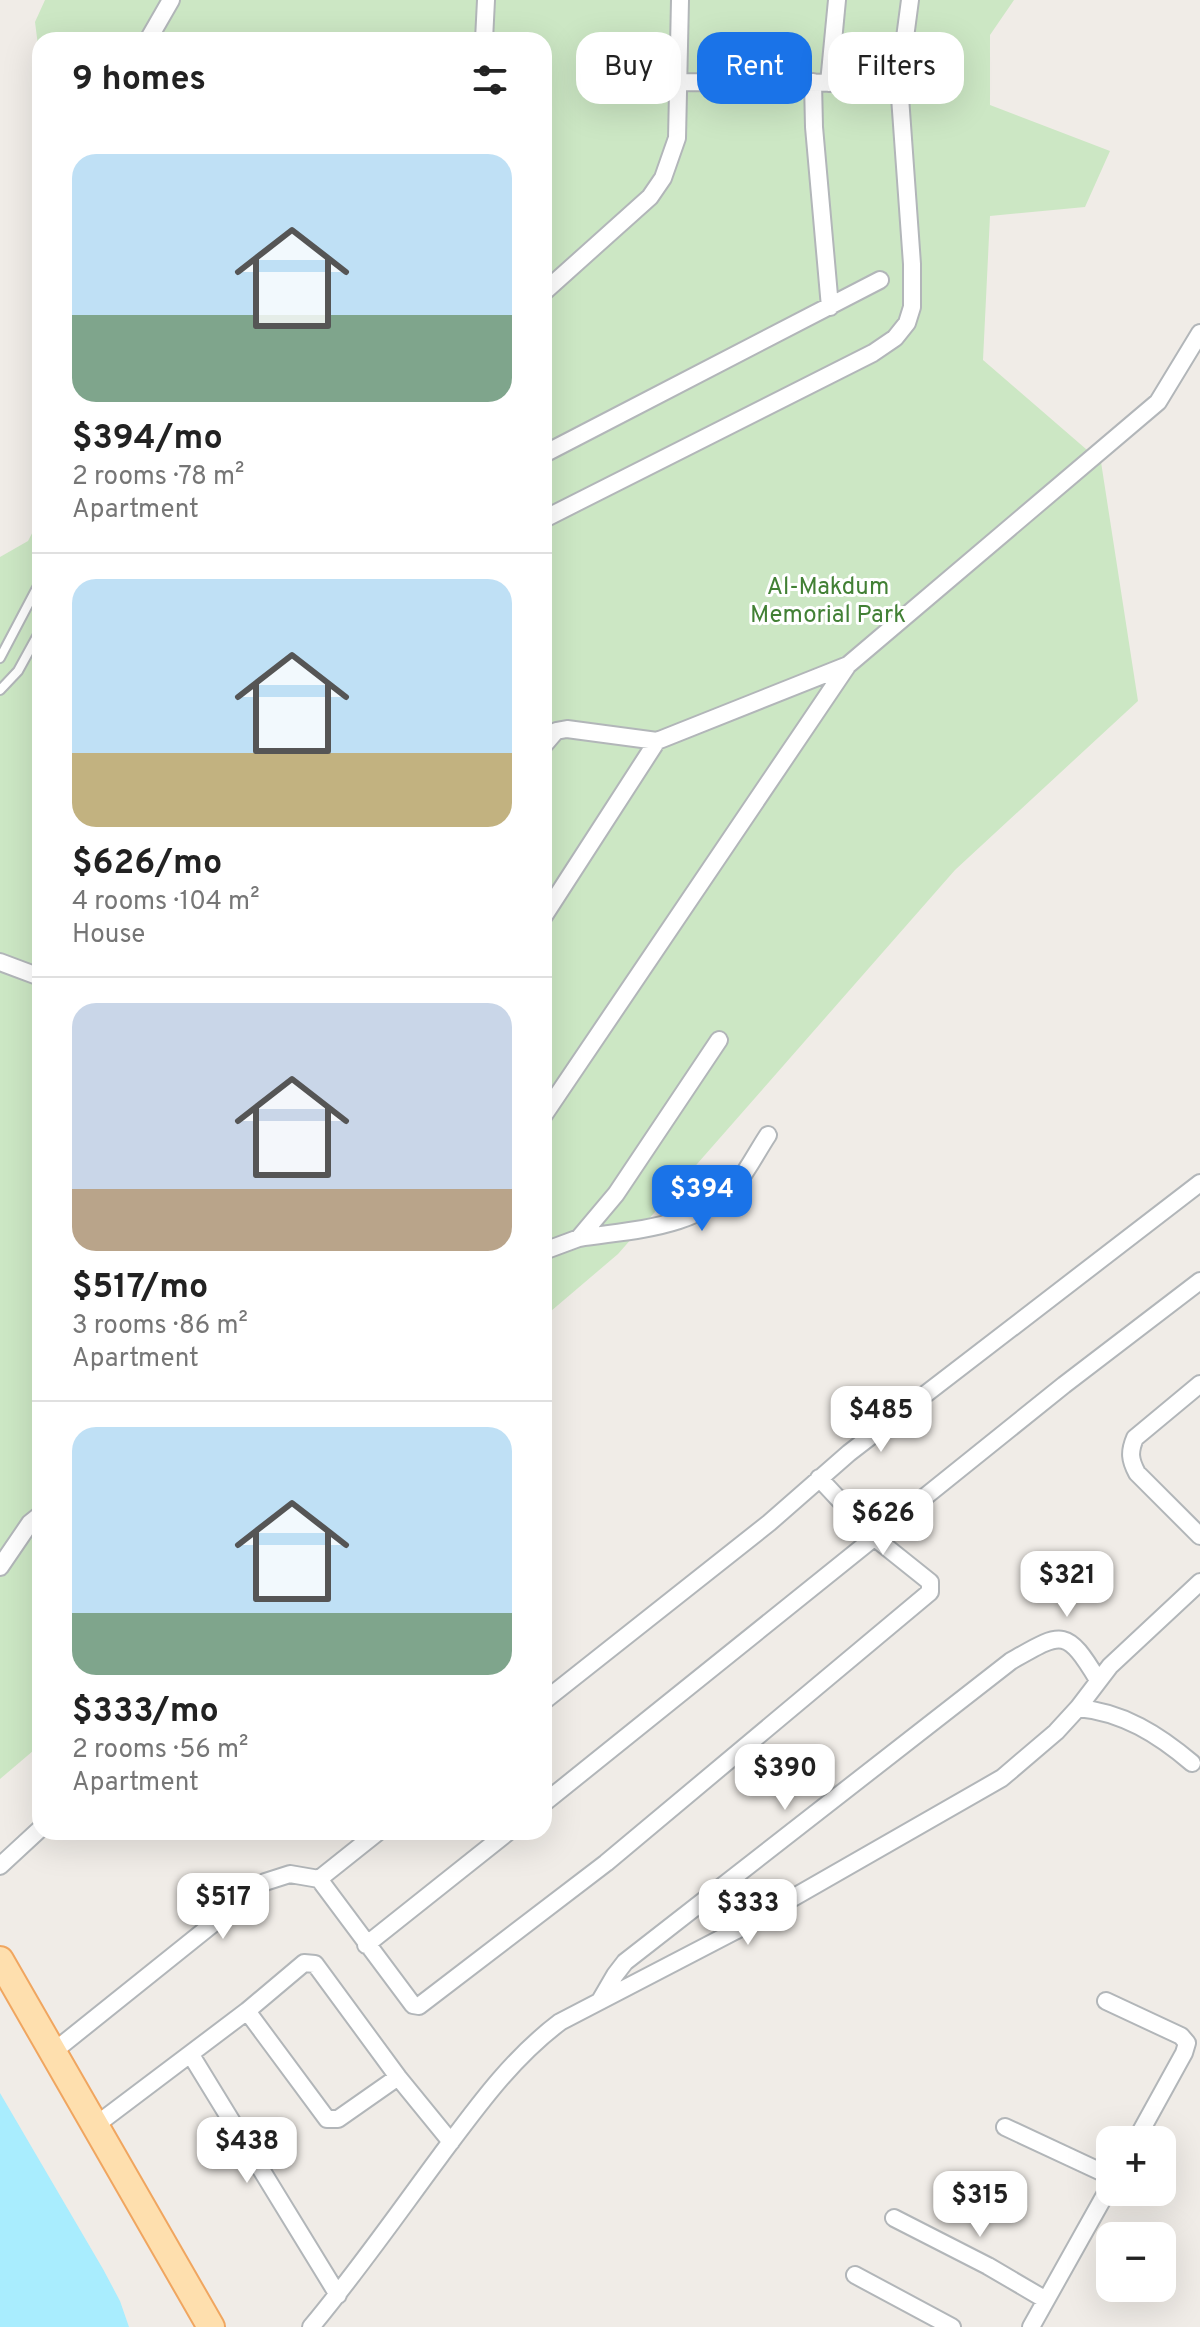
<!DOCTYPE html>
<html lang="en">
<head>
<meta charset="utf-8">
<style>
  :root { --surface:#fff; --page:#f6f6f6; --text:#222; --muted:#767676; --line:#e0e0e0; --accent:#1a73e8 }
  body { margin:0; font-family:Overpass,sans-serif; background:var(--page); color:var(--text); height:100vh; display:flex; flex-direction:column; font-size:30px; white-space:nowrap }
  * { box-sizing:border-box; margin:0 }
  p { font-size:26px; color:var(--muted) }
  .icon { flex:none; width:44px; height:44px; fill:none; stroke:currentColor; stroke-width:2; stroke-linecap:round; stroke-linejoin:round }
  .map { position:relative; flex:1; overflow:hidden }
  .side { position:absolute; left:32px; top:32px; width:520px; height:1808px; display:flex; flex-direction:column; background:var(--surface); border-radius:24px; box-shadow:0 8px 32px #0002 }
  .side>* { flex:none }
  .hud { position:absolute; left:576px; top:32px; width:504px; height:72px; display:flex; gap:16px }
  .tools { position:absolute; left:1096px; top:2126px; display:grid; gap:16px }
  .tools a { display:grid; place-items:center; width:80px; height:80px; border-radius:16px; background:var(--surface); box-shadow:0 8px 32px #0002; font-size:40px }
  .price { position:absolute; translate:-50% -68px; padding:0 18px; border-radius:16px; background:#fff; color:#222; font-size:26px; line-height:52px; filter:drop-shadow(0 2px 4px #0008) }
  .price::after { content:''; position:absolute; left:50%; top:48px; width:24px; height:18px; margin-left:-12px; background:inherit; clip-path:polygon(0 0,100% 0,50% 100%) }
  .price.current { background:var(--accent); color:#fff }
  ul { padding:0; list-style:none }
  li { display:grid; align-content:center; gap:16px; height:424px; padding:0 40px }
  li+li { border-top:2px solid var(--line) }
  li span { display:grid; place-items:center; height:248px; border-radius:24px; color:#555 }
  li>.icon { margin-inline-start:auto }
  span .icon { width:144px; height:144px; fill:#fffc; stroke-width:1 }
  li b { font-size:34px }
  h2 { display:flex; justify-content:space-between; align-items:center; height:96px; padding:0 40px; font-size:34px }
  .chip { padding:0 28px; border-radius:24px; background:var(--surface); box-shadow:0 8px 32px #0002; font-size:28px; line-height:72px }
  .chip.current { background:var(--accent); color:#fff }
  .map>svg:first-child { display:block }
  .green { fill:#cce7c4 }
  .water { fill:#a9edfe }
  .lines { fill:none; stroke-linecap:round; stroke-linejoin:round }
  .service-casing { stroke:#b2b6b9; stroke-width:12 }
  .minor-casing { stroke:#b2b6b9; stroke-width:20 }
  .primary-casing { stroke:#f0a660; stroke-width:30 }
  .service { stroke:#fff; stroke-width:8 }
  .minor { stroke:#fff; stroke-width:16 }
  .primary { stroke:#fedfae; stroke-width:26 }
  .labels { text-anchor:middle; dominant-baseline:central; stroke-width:6; stroke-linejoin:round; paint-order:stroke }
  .park-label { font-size:24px; fill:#428035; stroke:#fff }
</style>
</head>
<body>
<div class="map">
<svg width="1200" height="2327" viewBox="0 0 1200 2327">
  <rect width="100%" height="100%" fill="#f0ece7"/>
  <path class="green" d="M 45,0 L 1014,0 L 990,35 L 990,105 L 1110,151 L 1085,207 L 990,216 L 983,360 L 1101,462 L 1138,701 L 955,870 L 618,1254 L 544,1317 L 544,40 L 40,40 L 40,61 L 35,22 Z
    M 40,518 L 40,1745 L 0,1779 L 0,557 L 28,541 Z"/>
  <path class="water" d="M 0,2093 L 103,2269 L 120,2301 L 129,2327 L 0,2327 Z"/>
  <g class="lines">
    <defs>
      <path id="service" d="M 0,658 L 40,582
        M 0,690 L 18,671 L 40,631"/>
      <path id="minor" d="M 148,40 L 171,0
        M 484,40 L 486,0
        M 679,82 L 899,83
        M 813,82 L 814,127 L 830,307
        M 829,83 L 837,0
        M 544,292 L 650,197 L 663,178 L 677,138 L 680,0
        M 544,454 L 880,280
        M 544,519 L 873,353 L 895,338 L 907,323 L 912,307 L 912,264 L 899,83 L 910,0
        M 657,741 L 848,665
        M 544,745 L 556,731 L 567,729 L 657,741 L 544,916
        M 0,962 L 40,977
        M 544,1115 L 848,665 L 1158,402 L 1200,333
        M 579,1238 C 636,1229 698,1229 738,1182 C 749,1168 758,1150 768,1135
        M 544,1251 L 579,1238 L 616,1194 L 719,1040
        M 1200,1384 L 1135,1438 C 1129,1452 1130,1460 1137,1473 L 1200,1536
        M 0,1567 L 30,1523 L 40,1515
        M 544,1701 L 769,1523 L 849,1453 L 1200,1183
        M 1078,1708 C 1123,1712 1159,1735 1192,1763
        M 544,1803 L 1064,1385 L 1200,1281
        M 0,1866 L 40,1829
        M 319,1879 L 413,2005 L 419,2006 L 606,1863 L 930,1592 L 930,1582 L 875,1538 L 819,1478
        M 366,1945 L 508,1832
        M 601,1999 L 615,1975 L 625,1962 L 1011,1661 C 1062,1632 1066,1627 1098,1680
        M 1106,2001 L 1181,2036 L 1187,2043 L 1184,2053 L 1136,2140
        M 247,2011 L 327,2119 L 338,2119 L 398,2077
        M 53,2052 L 265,1882 L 290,1874 L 319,1879 L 378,1832
        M 191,2055 L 338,2295
        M 96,2125 L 247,2011 L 304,1963 L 315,1964 L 398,2077 L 451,2142
        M 1005,2127 L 1110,2176
        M 894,2218 L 988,2266 L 1046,2300
        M 855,2275 L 952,2327
        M 311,2327 C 357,2272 398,2213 441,2155 C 477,2107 511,2059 560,2022 L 735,1931 L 1002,1778 L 1056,1732 L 1078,1708 L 1110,1666 L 1200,1582
        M 1031,2327 L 1110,2186"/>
      <path id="primary" d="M 0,1960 L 211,2327"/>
    </defs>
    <use href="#service" class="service-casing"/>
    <use href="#minor" class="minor-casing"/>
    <use href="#primary" class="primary-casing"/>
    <use href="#service" class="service"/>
    <use href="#minor" class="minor"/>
    <use href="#primary" class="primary"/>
  </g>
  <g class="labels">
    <g class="park-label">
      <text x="828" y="588">Al-Makdum<tspan x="828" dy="28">Memorial Park</tspan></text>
    </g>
  </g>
</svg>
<div class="tools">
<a>+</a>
<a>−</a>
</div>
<b class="price current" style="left:702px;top:1233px">$394</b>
<b class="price" style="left:881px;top:1454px">$485</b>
<b class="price" style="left:883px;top:1557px">$626</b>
<b class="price" style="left:1067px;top:1619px">$321</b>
<b class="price" style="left:785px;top:1812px">$390</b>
<b class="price" style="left:223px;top:1941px">$517</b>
<b class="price" style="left:748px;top:1947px">$333</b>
<b class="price" style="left:247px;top:2185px">$438</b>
<b class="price" style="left:980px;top:2239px">$315</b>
<div class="hud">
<a class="chip">Buy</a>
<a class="chip current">Rent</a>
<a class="chip">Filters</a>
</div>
<section class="side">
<h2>9 homes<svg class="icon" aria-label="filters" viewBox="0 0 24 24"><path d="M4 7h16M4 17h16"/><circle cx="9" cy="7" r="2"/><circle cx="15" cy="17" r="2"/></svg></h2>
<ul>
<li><span style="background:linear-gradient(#bfe0f5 65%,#7fa58c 0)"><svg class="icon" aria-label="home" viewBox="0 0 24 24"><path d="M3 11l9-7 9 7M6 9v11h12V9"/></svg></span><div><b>$394/mo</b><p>2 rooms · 78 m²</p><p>Apartment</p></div></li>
<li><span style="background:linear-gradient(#bfe0f5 70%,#c2b280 0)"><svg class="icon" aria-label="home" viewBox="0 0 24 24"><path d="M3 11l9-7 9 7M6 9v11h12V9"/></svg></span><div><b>$626/mo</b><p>4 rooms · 104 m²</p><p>House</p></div></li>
<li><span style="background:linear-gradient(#c9d6e8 75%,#b9a48a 0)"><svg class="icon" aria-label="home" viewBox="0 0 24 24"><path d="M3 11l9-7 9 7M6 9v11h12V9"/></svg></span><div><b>$517/mo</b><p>3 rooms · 86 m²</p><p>Apartment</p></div></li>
<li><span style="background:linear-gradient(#bfe0f5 75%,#7fa58c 0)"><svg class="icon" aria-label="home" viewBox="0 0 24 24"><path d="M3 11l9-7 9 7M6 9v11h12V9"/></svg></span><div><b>$333/mo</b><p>2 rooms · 56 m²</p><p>Apartment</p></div></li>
</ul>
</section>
</div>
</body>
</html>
